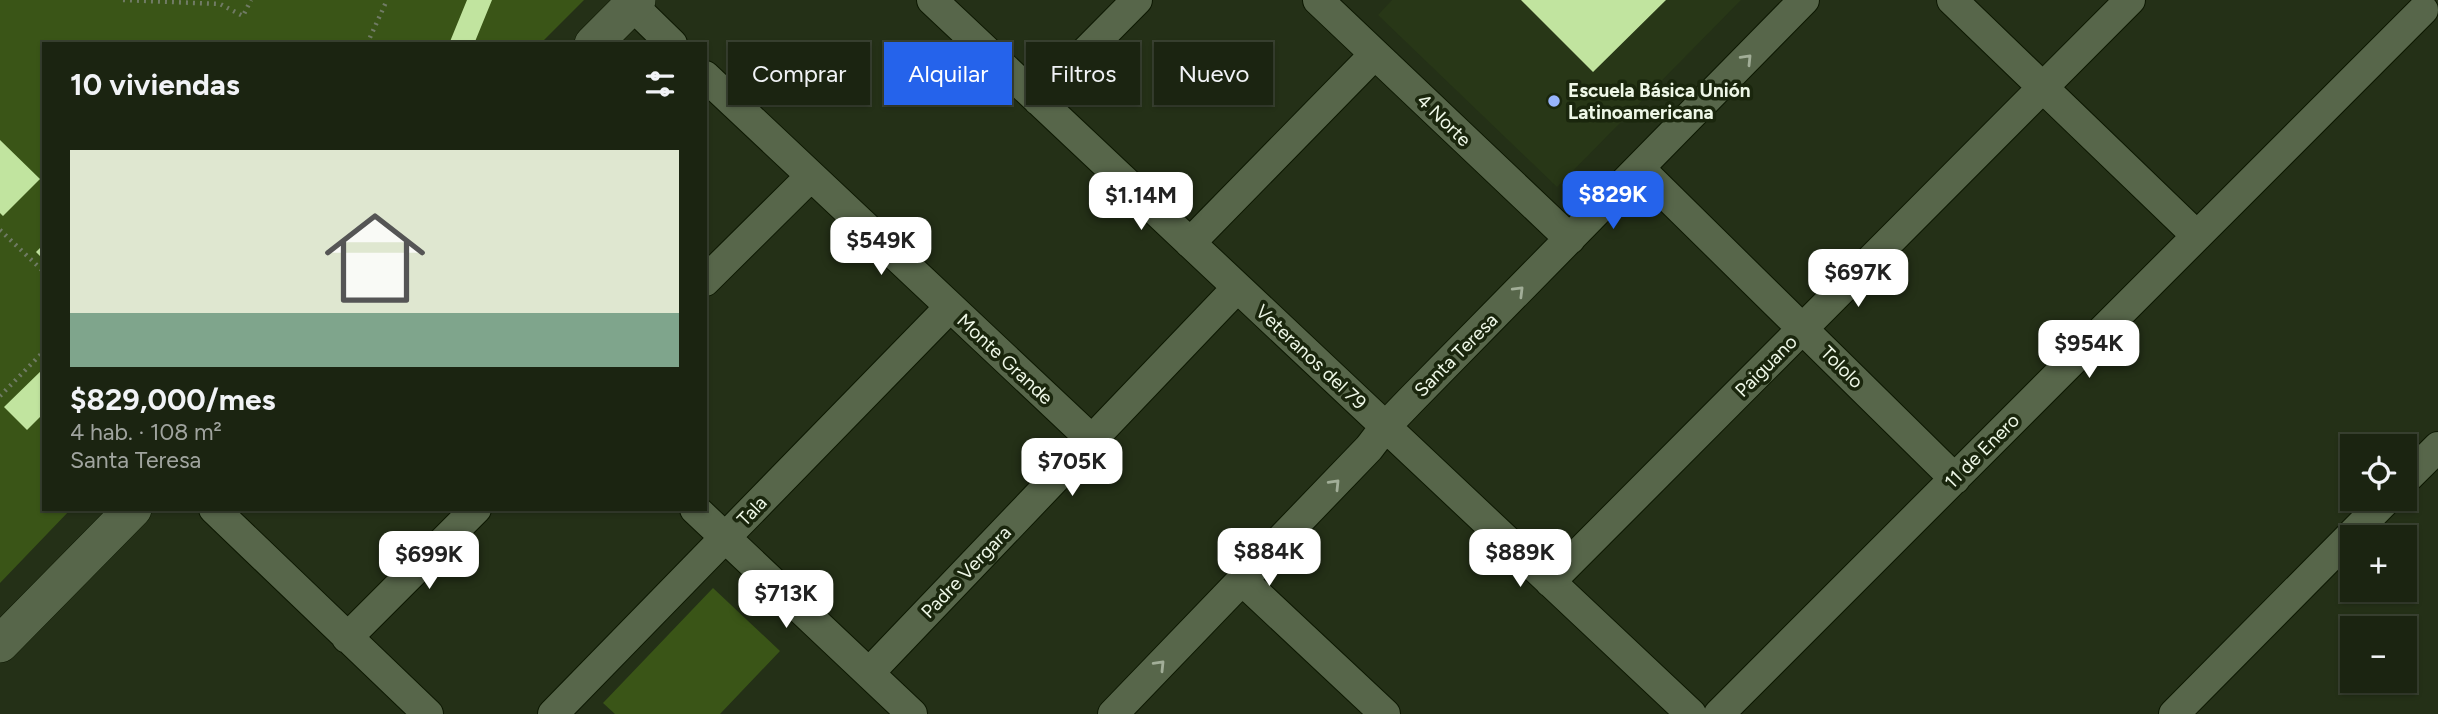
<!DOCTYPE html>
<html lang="es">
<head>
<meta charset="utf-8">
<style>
  :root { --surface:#1b2411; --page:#28301f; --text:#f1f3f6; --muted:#a0a49f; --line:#394131; --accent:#2563eb }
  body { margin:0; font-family:Figtree,sans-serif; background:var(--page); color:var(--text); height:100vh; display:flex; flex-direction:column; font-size:26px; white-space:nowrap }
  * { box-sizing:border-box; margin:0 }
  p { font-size:23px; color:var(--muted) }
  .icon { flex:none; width:38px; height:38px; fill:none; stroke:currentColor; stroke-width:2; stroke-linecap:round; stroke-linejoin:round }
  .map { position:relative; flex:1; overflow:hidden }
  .sheet { position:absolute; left:42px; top:42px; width:665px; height:469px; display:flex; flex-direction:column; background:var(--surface); border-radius:0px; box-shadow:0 2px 5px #0004,0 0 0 2px var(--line) }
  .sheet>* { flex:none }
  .guide { position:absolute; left:728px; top:42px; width:665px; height:63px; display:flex; gap:14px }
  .controls { position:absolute; left:2340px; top:434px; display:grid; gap:14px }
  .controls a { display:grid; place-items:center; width:77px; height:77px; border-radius:0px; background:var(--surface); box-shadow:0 2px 5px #0004,0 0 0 2px var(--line); font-size:35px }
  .price { position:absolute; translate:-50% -60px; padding:0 16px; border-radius:14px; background:#fff; color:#222; font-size:23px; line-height:46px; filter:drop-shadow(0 2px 4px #0008) }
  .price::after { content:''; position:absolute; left:50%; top:42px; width:21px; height:16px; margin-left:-10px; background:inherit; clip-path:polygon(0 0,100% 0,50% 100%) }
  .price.active { background:var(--accent); color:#fff }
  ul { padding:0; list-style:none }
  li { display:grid; align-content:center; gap:14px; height:371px; padding:0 28px }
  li+li { border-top:2px solid var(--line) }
  li span { display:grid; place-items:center; height:217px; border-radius:0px; color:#555 }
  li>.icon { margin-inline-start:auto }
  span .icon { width:126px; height:126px; fill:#fffc; stroke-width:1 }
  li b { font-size:30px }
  h2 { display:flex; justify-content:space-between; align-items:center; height:84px; padding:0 28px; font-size:30px }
  .pill { padding:0 24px; border-radius:0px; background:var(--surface); box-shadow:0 2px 5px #0004,0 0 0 2px var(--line); font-size:24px; line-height:63px }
  .pill.active { background:var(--accent); color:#fff }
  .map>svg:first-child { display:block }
  .built { fill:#283717 }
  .green { fill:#3a5517 }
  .building { fill:#c1e49f }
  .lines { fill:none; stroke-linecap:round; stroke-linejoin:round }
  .minor-casing { stroke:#0d1802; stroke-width:32 }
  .tertiary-casing { stroke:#0d1802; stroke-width:38 }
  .path { stroke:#707b65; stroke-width:4.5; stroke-dasharray:2 5; stroke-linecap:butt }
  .minor { stroke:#57664a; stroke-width:30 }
  .tertiary { stroke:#57664a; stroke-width:37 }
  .oneway { stroke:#a2ae98 }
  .poi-dot { fill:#98b5fd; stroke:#1a260d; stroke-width:2.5 }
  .labels { text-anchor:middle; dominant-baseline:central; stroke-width:7; stroke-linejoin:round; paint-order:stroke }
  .poi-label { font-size:19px; font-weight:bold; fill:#eef7e7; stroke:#1a260d; text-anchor:start }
  .street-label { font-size:19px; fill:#eef7e7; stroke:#1a260d }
</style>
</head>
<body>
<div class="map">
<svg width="2438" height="714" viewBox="0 0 2438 714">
  <rect width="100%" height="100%" fill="#243017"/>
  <path class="built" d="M 1392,0 L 1741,0 L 1557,187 L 1378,15 Z"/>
  <path class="green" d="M 0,0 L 584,0 L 540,44 L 44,44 L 44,509 L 71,509 L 0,583 Z
    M 713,588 L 780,651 L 720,714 L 615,714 L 603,703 Z"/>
  <path class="building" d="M 467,0 L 492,0 L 474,44 L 449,44 Z
    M 1521,0 L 1666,0 L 1593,72 Z
    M 0,140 L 40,179 L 3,216 L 0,213 Z
    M 44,244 L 44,260 L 36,252 Z
    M 44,368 L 44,413 L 27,430 L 4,407 Z"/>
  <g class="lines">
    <defs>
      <path id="minor" d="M 932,0 L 1691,714
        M 1318,0 L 1570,239
        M 1952,0 L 2197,236
        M 632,5 L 672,44
        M 705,76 L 1092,440
        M 1038,100 L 1137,0
        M 1639,168 L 1955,479
        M 1190,243 L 1375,54
        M 705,281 L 810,177
        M 2404,481 L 2438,447
        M 214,509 L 428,714
        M 695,509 L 912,714
        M 1242,580 L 1385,714
        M 1550,582 L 2130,0
        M 347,638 L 476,509
        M 869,673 L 1237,288
        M 553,714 L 950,307
        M 1113,714 L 1369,448 L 1385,427 L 1411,400 L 1804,0
        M 1719,714 L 2423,10
        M 2174,714 L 2387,499"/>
      <path id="tertiary" d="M 593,44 L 637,0
        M 0,644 L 133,509"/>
    </defs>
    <use href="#minor" class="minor-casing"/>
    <use href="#tertiary" class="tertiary-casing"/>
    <path class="path" d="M 123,0 L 220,4 L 243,16 L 251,0
      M 367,44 L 387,0
      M 0,230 L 44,272
      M 0,396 L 44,351"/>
    <use href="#minor" class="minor"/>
    <use href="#tertiary" class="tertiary"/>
  </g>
  <defs><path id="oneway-chevron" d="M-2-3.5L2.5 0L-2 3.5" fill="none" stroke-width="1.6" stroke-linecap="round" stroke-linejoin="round" transform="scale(1.75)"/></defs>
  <g class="oneway">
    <use href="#oneway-chevron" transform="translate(1747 59) rotate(-46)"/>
    <use href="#oneway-chevron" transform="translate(1519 291) rotate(-45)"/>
    <use href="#oneway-chevron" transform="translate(1335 484) rotate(-46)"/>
    <use href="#oneway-chevron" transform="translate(1160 665) rotate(-46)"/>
  </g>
  <circle class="poi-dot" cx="1554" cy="101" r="7"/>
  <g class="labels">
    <g class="poi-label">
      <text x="1568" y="90">Escuela Básica Unión<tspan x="1568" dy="22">Latinoamericana</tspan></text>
    </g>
    <g class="street-label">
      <text transform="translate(1444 120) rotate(44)">4 Norte</text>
      <text transform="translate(1456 355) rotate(-45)">Santa Teresa</text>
      <text transform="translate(1311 357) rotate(43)">Veteranos del 79</text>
      <text transform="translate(1005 359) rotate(43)">Monte Grande</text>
      <text transform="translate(1766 366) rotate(-45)">Paiguano</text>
      <text transform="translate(1842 367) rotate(45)">Tololo</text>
      <text transform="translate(1982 451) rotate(-45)">11 de Enero</text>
      <text transform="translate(752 511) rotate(-46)">Tala</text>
      <text transform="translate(966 572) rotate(-46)">Padre Vergara</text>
    </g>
  </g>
</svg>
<div class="controls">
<a><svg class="icon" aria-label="locate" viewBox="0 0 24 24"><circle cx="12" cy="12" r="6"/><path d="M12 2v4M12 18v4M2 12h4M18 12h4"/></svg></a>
<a>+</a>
<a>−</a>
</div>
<b class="price active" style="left:1613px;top:231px">$829K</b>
<b class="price" style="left:1141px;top:232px">$1.14M</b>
<b class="price" style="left:881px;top:277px">$549K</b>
<b class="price" style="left:1858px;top:309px">$697K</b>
<b class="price" style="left:2089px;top:380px">$954K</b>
<b class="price" style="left:1072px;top:498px">$705K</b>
<b class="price" style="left:1269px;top:588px">$884K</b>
<b class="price" style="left:1520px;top:589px">$889K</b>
<b class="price" style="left:429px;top:591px">$699K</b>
<b class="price" style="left:786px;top:630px">$713K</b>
<div class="guide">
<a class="pill">Comprar</a>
<a class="pill active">Alquilar</a>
<a class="pill">Filtros</a>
<a class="pill">Nuevo</a>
</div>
<section class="sheet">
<h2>10 viviendas<svg class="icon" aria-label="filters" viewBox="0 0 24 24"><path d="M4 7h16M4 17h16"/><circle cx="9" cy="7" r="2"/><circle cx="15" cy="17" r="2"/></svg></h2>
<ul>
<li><span style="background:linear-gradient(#dfe7d0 75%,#7fa58c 0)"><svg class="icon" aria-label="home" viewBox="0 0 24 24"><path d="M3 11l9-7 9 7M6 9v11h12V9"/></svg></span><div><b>$829,000/mes</b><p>4 hab. · 108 m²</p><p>Santa Teresa</p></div></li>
</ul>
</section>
</div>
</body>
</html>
